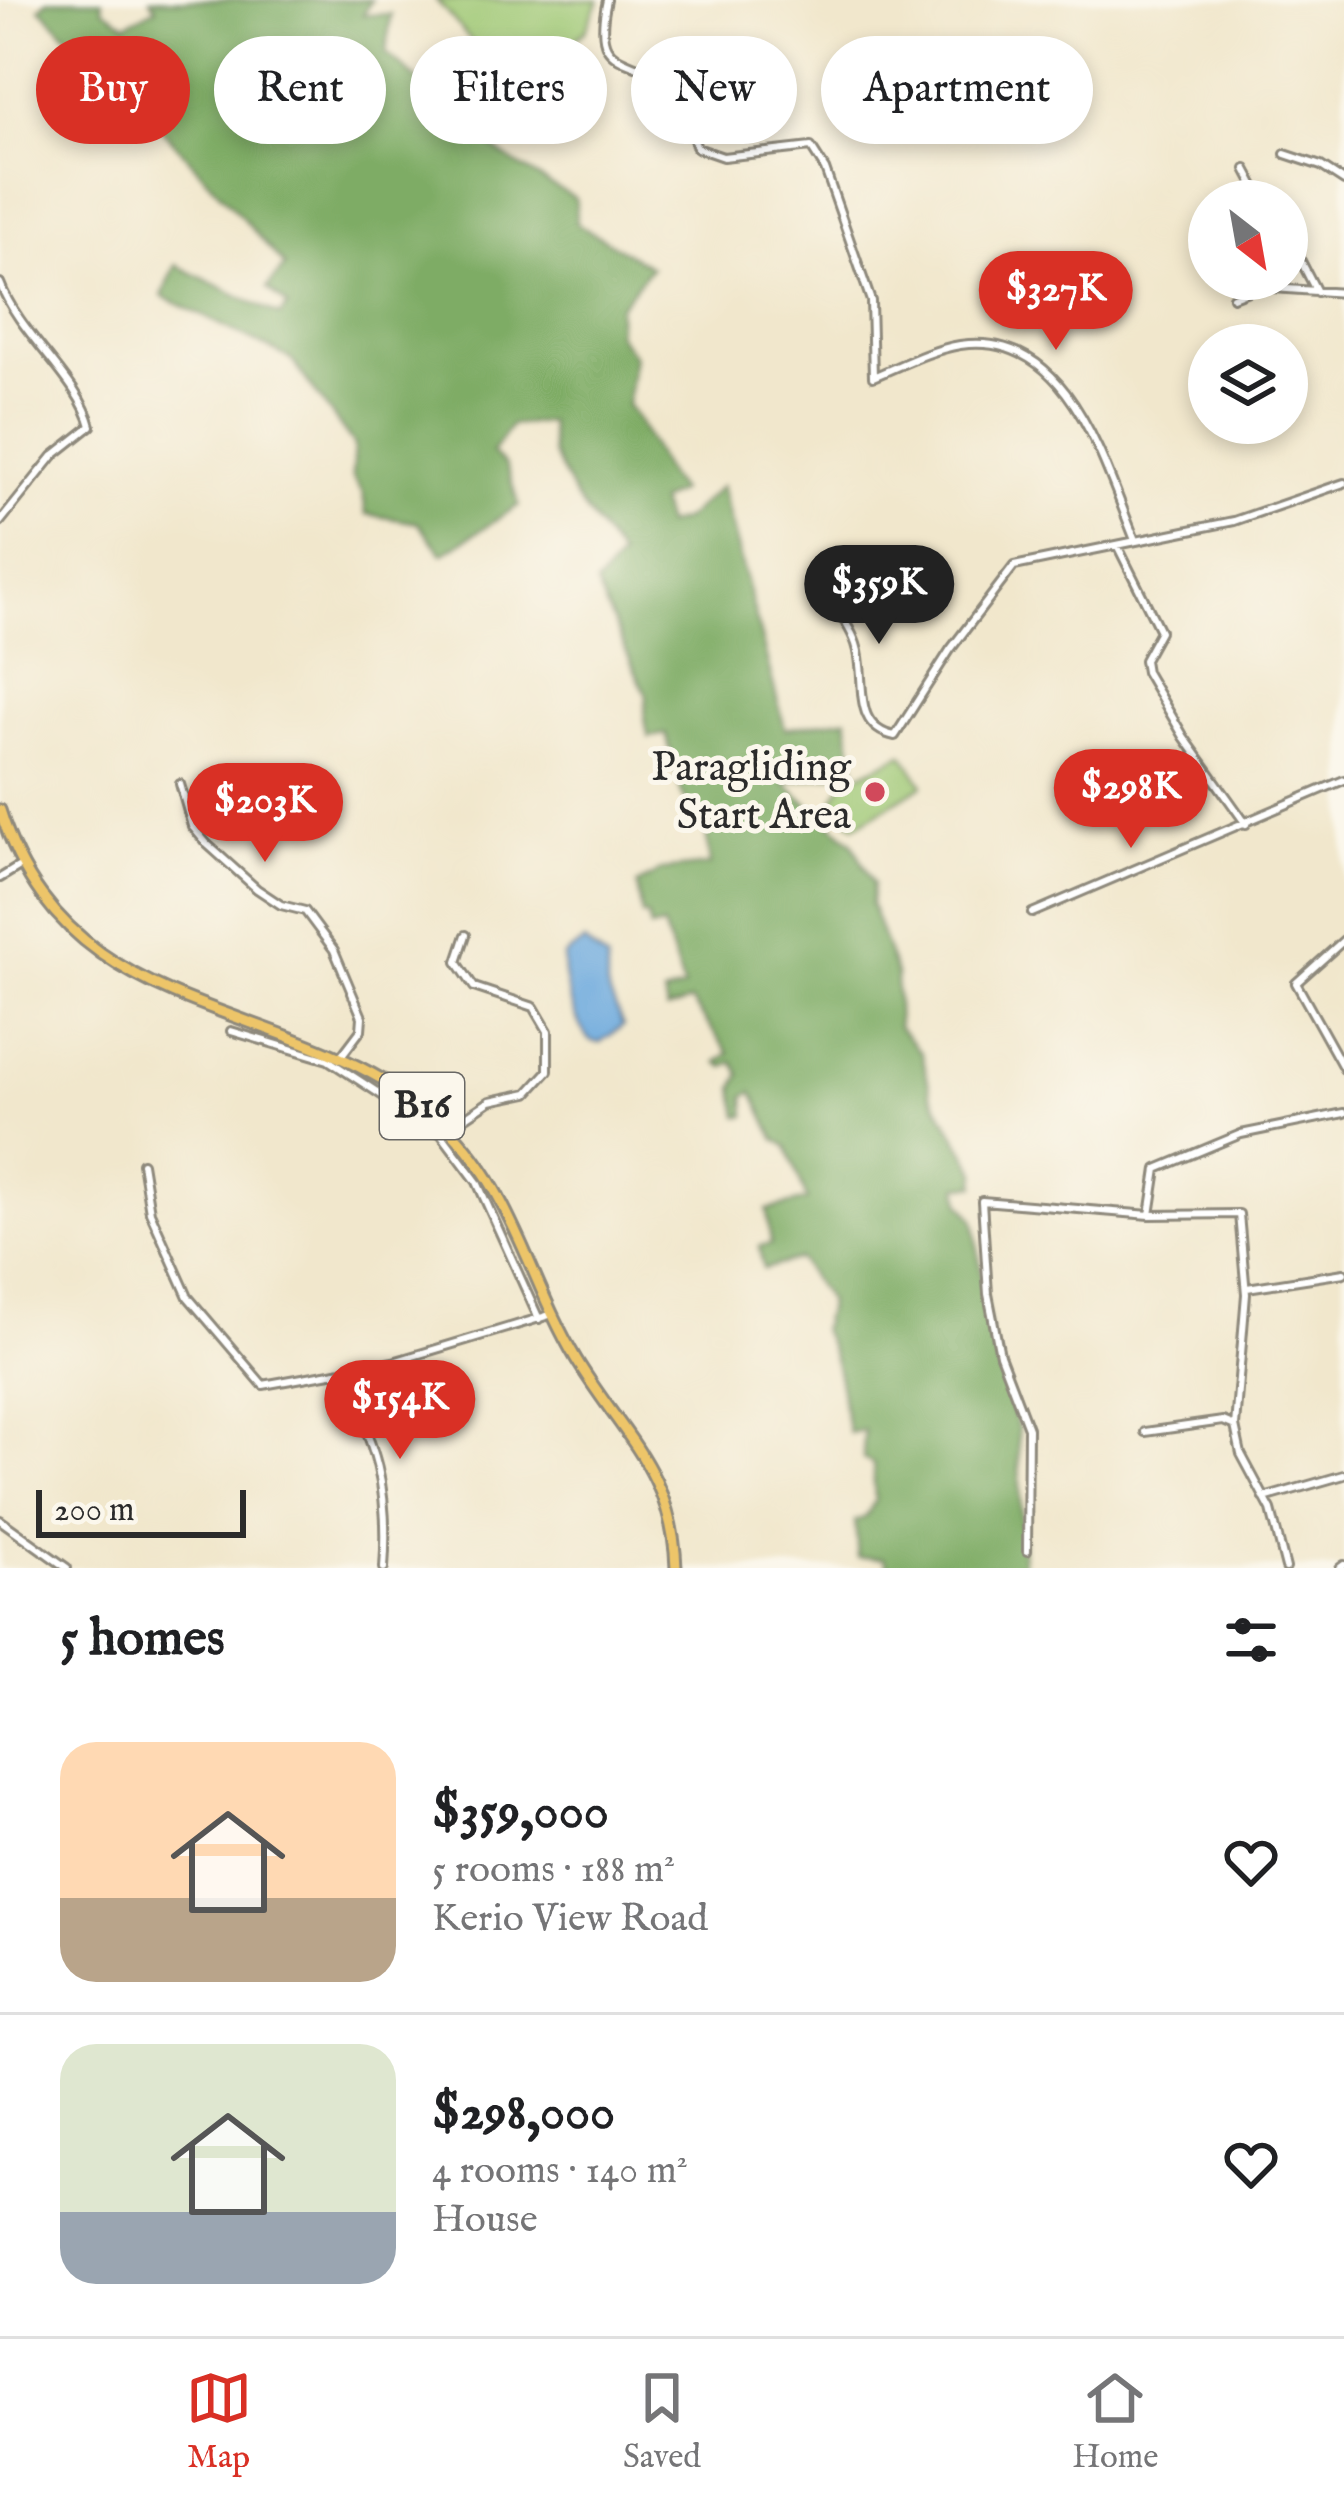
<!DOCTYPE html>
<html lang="en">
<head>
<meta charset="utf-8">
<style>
  :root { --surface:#fff; --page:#f6f6f6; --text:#202124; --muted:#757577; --line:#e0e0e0; --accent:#d93025 }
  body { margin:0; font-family:"IM FELL English",serif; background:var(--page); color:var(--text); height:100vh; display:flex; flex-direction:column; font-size:45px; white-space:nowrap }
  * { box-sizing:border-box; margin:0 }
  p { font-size:39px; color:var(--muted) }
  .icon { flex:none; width:66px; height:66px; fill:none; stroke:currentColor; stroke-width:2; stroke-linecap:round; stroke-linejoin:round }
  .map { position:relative; height:1568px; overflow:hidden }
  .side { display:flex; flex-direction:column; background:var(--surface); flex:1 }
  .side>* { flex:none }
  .banner { position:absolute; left:36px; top:36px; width:1272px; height:108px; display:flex; gap:24px }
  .needle { width:78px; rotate:149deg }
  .tools { position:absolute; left:1188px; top:180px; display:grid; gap:24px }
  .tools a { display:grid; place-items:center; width:120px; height:120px; border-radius:50%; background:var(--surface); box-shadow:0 6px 18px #0003; font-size:60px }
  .scale { position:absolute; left:36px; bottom:30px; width:210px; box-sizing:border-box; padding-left:12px; border:6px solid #2b2b2b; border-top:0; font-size:33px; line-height:42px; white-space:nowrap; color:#2b2b2b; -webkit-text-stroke:9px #fbf7ec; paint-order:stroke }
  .price { position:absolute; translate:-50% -102px; padding:0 27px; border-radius:42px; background:var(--accent); color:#fff; font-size:39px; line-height:78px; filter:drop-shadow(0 3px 6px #0008) }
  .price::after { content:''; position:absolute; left:50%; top:72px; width:36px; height:27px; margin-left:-18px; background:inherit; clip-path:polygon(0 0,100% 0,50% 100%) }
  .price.active { background:#222; color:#fff }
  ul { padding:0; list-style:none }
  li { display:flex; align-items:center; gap:36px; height:300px; padding:0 60px }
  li+li { border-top:3px solid var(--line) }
  li span { display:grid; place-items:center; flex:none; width:336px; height:240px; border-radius:36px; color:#555 }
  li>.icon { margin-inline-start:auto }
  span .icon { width:144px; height:144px; fill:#fffc; stroke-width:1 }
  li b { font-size:51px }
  h2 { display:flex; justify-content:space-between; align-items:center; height:144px; padding:0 60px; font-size:51px }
  .chip { padding:0 42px; border-radius:54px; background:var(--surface); box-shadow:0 6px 18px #0003; font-size:42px; line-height:108px }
  .chip.active { background:var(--accent); color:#fff }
  .tabs { display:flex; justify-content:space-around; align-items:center; height:168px; border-top:3px solid var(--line); background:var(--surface); font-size:33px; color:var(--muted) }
  .tabs a { display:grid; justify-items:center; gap:6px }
  .tabs .active { color:var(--accent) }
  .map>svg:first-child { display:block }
  .green { fill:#9ec773; stroke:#64794f; stroke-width:3 }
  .forest { fill:#7eac65; stroke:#546c48; stroke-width:3 }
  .water { fill:#6ba8dd; stroke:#4b6a84; stroke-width:3 }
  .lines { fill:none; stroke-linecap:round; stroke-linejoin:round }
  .minor-casing { stroke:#8e897c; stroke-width:12 }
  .primary-casing { stroke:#8e897c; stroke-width:15 }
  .minor { stroke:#fff; stroke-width:6 }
  .primary { stroke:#edc569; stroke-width:9 }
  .poi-dot { fill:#d1495b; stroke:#fbf7ec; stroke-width:4.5 }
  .labels { text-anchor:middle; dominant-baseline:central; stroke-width:10; stroke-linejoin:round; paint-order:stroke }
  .shield { fill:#fbf7ec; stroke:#696865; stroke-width:3 }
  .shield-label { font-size:39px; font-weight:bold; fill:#2b2b2b }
  .poi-label { font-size:42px; fill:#2b2b2b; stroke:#fbf7ec; text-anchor:end }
</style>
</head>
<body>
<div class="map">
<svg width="1344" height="1568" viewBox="0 0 1344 1568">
  <rect width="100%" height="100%" fill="#fbf7ec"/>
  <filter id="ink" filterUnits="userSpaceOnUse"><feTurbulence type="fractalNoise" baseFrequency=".00833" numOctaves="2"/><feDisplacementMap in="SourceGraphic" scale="24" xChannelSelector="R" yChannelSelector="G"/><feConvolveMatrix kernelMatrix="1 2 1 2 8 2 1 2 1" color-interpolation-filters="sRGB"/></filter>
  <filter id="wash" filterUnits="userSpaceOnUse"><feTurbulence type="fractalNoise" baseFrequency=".004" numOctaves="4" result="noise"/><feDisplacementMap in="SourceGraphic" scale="48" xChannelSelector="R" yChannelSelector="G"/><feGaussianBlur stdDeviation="2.7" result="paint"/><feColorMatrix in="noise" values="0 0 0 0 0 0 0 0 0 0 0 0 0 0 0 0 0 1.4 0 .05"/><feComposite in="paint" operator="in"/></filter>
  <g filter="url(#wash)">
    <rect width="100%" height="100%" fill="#f1e7cc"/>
    <path class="green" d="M 436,0 L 599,0 L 586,30 L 536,71 L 508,43 L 476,46 Z
      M 903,754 L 923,785 L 855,826 L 837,812 L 834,799 L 844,782 Z"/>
    <path class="forest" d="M 48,0 L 102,0 L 103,9 L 126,24 L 156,8 L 150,0 L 371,0 L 363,15 L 391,14 L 386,53 L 425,86 L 461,96 C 470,148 533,173 576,199 L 576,223 L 651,267 L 619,307 L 617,334 L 634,356 L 627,405 C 650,434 655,463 679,491 L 659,502 L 666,525 L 685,519 L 721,486 L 785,729 L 847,718 L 856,771 L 784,783 L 852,842 L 873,883 L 871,904 L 896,974 L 898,1027 L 922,1054 L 931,1094 L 977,1172 L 976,1185 L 959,1186 L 961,1202 L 974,1219 L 990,1338 L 1018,1428 L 1023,1568 L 888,1568 L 884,1558 L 858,1557 L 855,1521 L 866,1517 L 875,1500 L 873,1464 L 863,1459 L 864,1430 L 849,1433 C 840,1397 841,1362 821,1330 L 828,1302 L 799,1259 L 763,1269 L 759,1246 L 771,1244 L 767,1210 L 807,1200 L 787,1146 L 775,1139 L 753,1092 L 745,1096 L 746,1116 L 739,1116 L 734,1087 L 741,1074 L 733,1062 L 724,1067 L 718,1062 L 729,1053 L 691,1001 L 667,1010 L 664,995 L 684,988 L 663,926 L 650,929 L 647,916 L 642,915 L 637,885 L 662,870 L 710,865 L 706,830 L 682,794 L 666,734 L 649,737 L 644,720 L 647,696 L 596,585 L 620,557 L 575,497 L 552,453 L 549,422 L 511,425 L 492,453 L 506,466 L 519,505 L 443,554 L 418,523 L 366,514 L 363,493 L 352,476 L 354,445 L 291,359 L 162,296 L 176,265 L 280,316 L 288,306 L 267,288 L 285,266 L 174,142 L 40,8 Z"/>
    <path class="water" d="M 584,942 L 607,961 L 607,988 L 623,1026 L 599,1043 L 590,1041 C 576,1025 560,979 564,956 Z"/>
  </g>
  <g filter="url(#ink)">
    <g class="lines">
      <defs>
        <path id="minor" d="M 607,0 C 590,75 631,50 669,87 C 683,100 690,130 697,148 L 723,157 L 811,147 L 825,169 L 871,301 L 873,377 C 900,366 930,350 960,345 C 1068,329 1103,462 1135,540
          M 1285,154 L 1321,166 L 1344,181
          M 1246,169 L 1263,201
          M 1287,234 L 1317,292
          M 0,283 C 19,334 79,379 91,426 L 53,456 L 0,522
          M 1233,297 L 1259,287 L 1344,293
          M 1117,545 L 1160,631 L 1144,660 L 1146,672 L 1184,737 L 1246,824
          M 825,593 C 836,609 850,626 856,644 C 868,678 849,727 895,736 L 950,650 L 1014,566 L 1234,521 L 1344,483
          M 180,784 L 192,826 L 207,844 L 257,889 L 281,905 L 305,911 L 334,950 L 362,1017 L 361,1030 L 342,1055
          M 0,878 L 23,864
          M 1032,913 L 1344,780
          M 1344,940 L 1296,983 L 1344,1069
          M 231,1031 L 328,1060 L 441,1134 L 490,1101 L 528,1093 L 548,1071 L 548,1031 L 534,1007 L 474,987 L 457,962 L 466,935
          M 441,1134 L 477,1182 L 539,1319
          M 142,1163 L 150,1212 L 188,1297 L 263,1385 L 393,1362 L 553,1314
          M 1150,1215 L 1157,1169 L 1241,1134 L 1344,1113
          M 1247,1288 L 1344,1273
          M 339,1373 C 376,1442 390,1489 384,1568
          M 1145,1432 L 1223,1421 L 1235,1426 L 1241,1454 L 1271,1510 L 1286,1568
          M 1264,1498 L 1344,1475
          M 0,1520 L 67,1568
          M 1027,1551 L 1028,1428 L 1000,1355 L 988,1294 L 982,1201 L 1150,1215 L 1239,1214 L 1246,1294 L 1235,1426
          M 1340,1568 L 1344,1565"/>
        <path id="primary" d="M 0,810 C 69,1031 288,991 436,1117 C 511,1181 528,1279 576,1359 C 622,1435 673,1472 676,1568"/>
      </defs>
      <use href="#minor" class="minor-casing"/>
      <use href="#primary" class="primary-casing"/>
      <use href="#minor" class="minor"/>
      <use href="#primary" class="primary"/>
    </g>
  </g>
  <circle class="poi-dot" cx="875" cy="792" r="12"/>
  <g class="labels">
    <rect class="shield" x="380" y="1073" width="84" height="66" rx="9"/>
    <g class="shield-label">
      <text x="422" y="1106">B16</text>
    </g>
    <g class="poi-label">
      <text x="851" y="768">Paragliding<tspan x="851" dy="48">Start Area</tspan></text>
    </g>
  </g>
</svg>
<div class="tools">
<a><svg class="needle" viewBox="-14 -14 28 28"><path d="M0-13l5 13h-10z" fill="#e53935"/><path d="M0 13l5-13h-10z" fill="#757577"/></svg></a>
<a><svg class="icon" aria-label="layers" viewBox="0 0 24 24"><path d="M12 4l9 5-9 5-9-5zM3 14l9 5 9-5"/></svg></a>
</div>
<div class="scale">200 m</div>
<b class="price" style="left:1056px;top:353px">$327K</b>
<b class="price active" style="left:879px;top:647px">$359K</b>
<b class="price" style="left:1131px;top:851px">$298K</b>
<b class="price" style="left:265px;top:865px">$203K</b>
<b class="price" style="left:400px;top:1462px">$154K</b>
<div class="banner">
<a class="chip active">Buy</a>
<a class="chip">Rent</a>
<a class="chip">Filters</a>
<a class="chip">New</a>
<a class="chip">Apartment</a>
</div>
</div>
<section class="side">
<h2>5 homes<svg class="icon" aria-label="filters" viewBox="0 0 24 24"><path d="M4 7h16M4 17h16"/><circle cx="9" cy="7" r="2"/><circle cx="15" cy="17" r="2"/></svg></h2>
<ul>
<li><span style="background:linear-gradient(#ffd9b3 65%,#b9a48a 0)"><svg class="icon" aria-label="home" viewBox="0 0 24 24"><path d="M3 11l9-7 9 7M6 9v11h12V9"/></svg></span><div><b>$359,000</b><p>5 rooms · 188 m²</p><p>Kerio View Road</p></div><svg class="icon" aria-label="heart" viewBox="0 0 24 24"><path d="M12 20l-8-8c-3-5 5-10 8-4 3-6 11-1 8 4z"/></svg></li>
<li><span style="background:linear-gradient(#dfe7d0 70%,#9aa5b1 0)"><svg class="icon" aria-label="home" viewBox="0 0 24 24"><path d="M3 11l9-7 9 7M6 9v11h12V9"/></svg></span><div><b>$298,000</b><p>4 rooms · 140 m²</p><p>House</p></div><svg class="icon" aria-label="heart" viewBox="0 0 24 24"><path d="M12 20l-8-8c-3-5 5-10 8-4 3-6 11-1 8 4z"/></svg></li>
</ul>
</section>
<nav class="tabs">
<a class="active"><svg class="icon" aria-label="map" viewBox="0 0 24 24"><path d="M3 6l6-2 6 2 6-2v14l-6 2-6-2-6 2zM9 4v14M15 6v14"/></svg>Map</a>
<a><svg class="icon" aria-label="saved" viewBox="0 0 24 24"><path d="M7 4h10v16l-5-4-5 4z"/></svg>Saved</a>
<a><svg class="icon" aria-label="home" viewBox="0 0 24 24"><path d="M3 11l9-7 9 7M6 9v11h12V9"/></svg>Home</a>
</nav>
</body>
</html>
